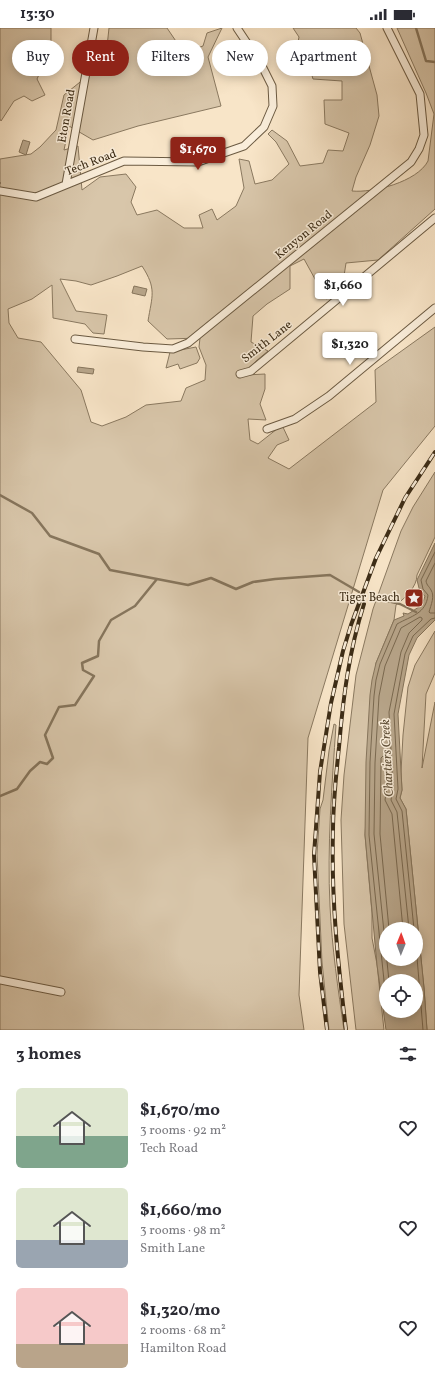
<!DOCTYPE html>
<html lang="en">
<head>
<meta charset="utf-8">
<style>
  :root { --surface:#fff; --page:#f7f7f7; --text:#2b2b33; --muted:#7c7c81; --accent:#8f2418 }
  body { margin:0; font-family:Vollkorn,serif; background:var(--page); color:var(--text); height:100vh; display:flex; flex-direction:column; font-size:15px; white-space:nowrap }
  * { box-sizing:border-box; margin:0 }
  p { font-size:13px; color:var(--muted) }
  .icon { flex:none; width:22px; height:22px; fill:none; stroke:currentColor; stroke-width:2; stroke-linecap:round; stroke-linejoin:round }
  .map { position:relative; height:1002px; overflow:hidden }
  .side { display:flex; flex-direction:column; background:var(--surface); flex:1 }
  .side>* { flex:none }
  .guide { position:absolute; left:12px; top:12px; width:411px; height:36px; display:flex; gap:8px }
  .needle { width:26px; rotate:1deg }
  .tools { position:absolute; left:379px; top:894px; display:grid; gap:8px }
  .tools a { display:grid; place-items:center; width:44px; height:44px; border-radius:50%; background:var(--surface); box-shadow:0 2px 10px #0003; font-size:20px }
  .price { position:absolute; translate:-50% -34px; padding:0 9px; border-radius:4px; background:#fff; color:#222; font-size:13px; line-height:26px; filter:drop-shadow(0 1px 2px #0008) }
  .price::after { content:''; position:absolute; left:50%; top:24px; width:12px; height:9px; margin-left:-6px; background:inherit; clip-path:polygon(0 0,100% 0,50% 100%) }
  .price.selected { background:var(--accent); color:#fff }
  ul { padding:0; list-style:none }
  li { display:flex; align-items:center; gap:12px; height:100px; padding:0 16px }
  li span { display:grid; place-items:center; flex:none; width:112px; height:80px; border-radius:6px; color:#555 }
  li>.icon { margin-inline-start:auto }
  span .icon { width:48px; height:48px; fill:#fffc; stroke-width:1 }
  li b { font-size:17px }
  h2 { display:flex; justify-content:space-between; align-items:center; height:48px; padding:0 16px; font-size:17px }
  .chip { padding:0 14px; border-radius:18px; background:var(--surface); box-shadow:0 2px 10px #0003; font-size:14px; line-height:36px }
  .chip.selected { background:var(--accent); color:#fff }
  .status { display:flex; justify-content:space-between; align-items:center; height:28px; padding:0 20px; background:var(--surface); direction:ltr }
  .status svg { height:11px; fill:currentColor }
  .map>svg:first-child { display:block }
  .green { fill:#d8c6aa; stroke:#8a7960; fill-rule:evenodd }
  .water { fill:#b8a68b; stroke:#86755c; fill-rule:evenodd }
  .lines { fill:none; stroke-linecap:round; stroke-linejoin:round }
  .shore { stroke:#7a6950; stroke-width:1 }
  .stream { stroke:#86755c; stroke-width:2.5 }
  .street-casing { stroke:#6b5a42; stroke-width:9 }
  .street { stroke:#faeedb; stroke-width:7 }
  .rail-casing { stroke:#3c2c16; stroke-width:4 }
  .rail { stroke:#faeedb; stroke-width:2.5; stroke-dasharray:8; stroke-linecap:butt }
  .labels { text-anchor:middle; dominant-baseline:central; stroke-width:3; stroke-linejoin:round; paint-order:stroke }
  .street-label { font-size:12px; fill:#3c2c16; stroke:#faeedb }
  .poi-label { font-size:12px; fill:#3c2c16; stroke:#faeedb; text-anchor:end }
  .water-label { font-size:13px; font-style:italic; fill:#615139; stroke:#faeedb }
</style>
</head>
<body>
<div class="status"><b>13:30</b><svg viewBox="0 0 49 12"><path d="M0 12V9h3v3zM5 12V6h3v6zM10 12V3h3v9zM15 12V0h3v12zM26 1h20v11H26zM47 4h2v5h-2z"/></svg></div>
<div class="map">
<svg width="435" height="1002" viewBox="0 0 435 1002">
  <rect width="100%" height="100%" fill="#f8e5c8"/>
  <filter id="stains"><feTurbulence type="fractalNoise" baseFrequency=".005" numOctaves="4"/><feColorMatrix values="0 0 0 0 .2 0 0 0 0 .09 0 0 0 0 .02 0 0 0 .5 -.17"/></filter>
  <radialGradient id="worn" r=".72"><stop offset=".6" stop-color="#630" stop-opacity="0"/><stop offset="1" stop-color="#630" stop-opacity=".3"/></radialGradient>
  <path class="green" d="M 0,0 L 51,0 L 51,20 L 37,51 L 45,67 L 32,73 L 24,68 L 14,73 L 1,93 L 0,91 Z
    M 109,0 L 167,0 L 184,25 L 203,18 L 207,5 L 222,0 L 208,29 L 221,78 L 138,98 L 93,112 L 69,98 L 64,122 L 78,118 L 82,162 L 100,149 L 126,146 L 136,159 L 131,174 L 137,187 L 157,182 L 184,200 L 203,200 L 199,187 L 212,181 L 217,192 L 236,178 L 244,160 L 239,131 L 249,133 L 255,156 L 272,152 L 289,136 L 276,114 L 268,106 L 272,102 L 287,113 L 300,138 L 323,135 L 328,122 L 343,123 L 349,105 L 325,96 L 324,72 L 342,72 L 342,53 L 313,51 L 308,34 L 296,24 L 299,9 L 293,0 L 356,0 L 360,5 L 377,67 L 379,88 L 370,117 L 356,149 L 352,163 C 373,165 417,154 428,133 L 434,86 L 426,65 L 397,0 L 435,0 L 435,181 L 378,232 L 346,235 L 342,261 L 326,271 L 304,231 L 290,238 L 290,261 L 267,276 L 253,288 L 251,314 L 268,323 L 256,333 L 246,347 L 265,346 L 265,361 L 260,376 L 266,392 L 248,391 L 250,412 L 258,416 L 282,397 L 289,412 L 277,417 L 268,430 L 289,441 L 376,374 L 375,342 L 435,299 L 435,398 L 383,462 L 308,710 L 299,967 L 304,1002 L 0,1002 L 0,156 L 1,155 L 0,154 L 0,131 L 31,126 L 40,119 L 56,102 L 64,67 L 90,46 L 106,28 ZM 142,238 C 157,261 152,268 148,293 L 167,311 L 200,310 L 199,319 L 206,337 L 205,352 L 186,360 L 181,373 L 146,377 L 126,389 L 102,398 L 91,394 L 81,362 L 41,314 L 18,310 L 9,295 L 8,281 L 32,271 L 52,257 L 53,290 L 85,296 L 93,305 L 104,306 L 107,287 L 76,283 L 60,251 L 76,253 L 91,257 L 117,248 Z
    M 196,319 L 200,330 L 197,335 L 180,341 L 178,336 L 166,340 L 170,324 Z
    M 435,444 L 435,509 L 417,547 C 417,559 405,570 396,577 L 394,592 L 376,635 L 365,807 L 372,885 L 372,910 L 377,936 L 384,1002 L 356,1002 L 344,896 L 341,792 L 344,747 L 356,647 L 373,581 L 401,503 L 413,479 Z
    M 435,603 L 435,645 L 426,666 L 422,740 L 435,674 L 435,1002 L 427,1002 L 424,960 L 406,781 L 400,770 L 402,762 L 401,744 L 403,707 L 408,659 L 415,637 Z
    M 334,696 L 336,697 C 332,757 327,818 330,878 C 332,920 338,961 344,1002 L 329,1002 L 322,934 L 317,826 L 320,781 L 323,772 L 329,723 Z"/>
  <path class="water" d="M 23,112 L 30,114 L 26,127 L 19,124 Z
    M 134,258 L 147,261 L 145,268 L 132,265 Z
    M 78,339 L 94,341 L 93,346 L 77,344 Z
    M 435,515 L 435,592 L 417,610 L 409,627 L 398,686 L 402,762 L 400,770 L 406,781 L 424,960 L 427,1002 L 386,1002 L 377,937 L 365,807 L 366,734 L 370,667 L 372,652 L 376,635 L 394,592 L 404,588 L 403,585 L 408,586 L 422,577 L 425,568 L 420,564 L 417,552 ZM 386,901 L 416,901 L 416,931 L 386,931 ZM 386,953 L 416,953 L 416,983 L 386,983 Z"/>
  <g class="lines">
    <path class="shore" d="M 435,535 L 426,553 C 427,558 429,558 431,562 C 435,568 431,577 429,584 L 430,585 L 435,585
      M 389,901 L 380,806 L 381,735 L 381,730 L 383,728 L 385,730 L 387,760 L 385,772 L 392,786 L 403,901
      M 414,901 L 402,783 L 396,771 L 398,761 L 394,686 L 405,626 L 413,608 L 431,591 L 435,590
      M 416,917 L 423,1002
      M 389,953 L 374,806 L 375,735 L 379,668 L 385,638 L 401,600 L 420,589 L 422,590 L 422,592 L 409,605 L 401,624 L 389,684 L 393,761 L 391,772 L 397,784 L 409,901
      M 386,972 L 369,807 L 370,734 L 374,668 L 376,652 L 380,636 L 397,596 C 411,588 426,586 428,567 L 423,561 L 421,552 L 435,524"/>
    <path class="stream" d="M 416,0 L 426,33 L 435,34
      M 0,467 L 32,485 L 50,508 L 99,526 L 110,542 L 157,551
      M 371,569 L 400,576 L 416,584
      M 0,768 L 17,761 L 30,743 L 40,734 L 47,736 L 53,730 L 45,707 L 59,679 L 75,677 L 94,648 L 83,642 L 82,635 L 98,628 L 99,613 L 111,592 L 135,578 L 157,551 L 188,557 L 211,550 L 236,561 L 253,554 L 275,551 L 330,547 L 359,564"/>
    <defs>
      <path id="street" d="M 66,156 L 94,0
        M 0,163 L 36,169 L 124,133 L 198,134 L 244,118 L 264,99 L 273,78 L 272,58 L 261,36 L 237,0
        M 75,311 L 143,319 L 173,321 L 188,315 L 411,134 L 419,121 L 424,107 L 420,66 L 387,0
        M 240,346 L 251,343 L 435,190
        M 267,401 L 295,391 L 329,368 L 435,280
        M 0,952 L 61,964"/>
    </defs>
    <use href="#street" class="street-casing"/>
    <use href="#street" class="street"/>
    <defs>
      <path id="rail" d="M 327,1002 L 320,944 L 314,827 L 320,744 L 331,675 L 343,623 L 351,597 L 376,530 L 405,470 L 435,424
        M 346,1002 C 338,936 331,870 333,803 C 333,775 336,747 339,719 C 343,670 349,623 364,576"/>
    </defs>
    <use href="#rail" class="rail-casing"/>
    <use href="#rail" class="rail"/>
  </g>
  <defs>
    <symbol id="sight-square" viewBox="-11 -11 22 22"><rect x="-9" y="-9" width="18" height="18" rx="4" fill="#8f2418" stroke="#faeedb"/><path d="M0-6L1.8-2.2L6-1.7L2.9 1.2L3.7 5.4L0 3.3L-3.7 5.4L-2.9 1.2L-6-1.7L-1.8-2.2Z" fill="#fff"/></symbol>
  </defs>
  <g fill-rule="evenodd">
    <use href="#sight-square" x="403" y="559" width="22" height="22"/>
  </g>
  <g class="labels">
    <g class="street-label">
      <text transform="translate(67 88) rotate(-80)">Eton Road</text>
      <text transform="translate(91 135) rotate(-21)">Tech Road</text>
      <text transform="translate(304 207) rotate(-39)">Kenyon Road</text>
      <text transform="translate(267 314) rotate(-38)">Smith Lane</text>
    </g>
    <g class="poi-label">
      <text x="400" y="570">Tiger Beach</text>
    </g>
    <g class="water-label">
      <text transform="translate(388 730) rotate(-93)">Chartiers Creek</text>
    </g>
  </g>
  <rect width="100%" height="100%" filter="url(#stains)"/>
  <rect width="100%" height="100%" fill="url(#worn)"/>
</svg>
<div class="tools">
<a><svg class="needle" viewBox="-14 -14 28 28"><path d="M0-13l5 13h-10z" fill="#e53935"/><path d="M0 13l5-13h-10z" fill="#7c7c81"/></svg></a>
<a><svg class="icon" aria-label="locate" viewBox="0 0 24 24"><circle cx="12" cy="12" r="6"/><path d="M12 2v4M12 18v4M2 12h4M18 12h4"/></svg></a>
</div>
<b class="price selected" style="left:198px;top:143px">$1,670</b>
<b class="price" style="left:343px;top:279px">$1,660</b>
<b class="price" style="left:350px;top:338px">$1,320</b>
<div class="guide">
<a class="chip">Buy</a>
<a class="chip selected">Rent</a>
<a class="chip">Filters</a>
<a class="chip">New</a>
<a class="chip">Apartment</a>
</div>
</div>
<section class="side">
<h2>3 homes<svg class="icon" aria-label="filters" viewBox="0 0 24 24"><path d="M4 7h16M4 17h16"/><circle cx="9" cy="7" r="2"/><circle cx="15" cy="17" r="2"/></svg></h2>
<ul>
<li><span style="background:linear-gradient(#dfe7d0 60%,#7fa58c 0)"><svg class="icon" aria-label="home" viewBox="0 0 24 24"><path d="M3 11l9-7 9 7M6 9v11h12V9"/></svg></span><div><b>$1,670/mo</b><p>3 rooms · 92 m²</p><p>Tech Road</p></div><svg class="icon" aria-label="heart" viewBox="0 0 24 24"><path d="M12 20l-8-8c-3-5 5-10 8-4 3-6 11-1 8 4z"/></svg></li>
<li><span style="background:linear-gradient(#dfe7d0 65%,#9aa5b1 0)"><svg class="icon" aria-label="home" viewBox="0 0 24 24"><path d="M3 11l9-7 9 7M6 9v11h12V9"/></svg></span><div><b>$1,660/mo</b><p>3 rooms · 98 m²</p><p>Smith Lane</p></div><svg class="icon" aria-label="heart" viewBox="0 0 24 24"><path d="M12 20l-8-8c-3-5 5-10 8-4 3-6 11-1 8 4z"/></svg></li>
<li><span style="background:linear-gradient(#f6c9c9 70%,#b9a48a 0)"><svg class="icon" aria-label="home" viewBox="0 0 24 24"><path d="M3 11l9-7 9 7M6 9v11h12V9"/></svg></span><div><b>$1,320/mo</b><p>2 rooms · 68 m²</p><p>Hamilton Road</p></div><svg class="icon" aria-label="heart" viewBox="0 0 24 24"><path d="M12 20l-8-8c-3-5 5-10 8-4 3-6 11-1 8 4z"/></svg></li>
</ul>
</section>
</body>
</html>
